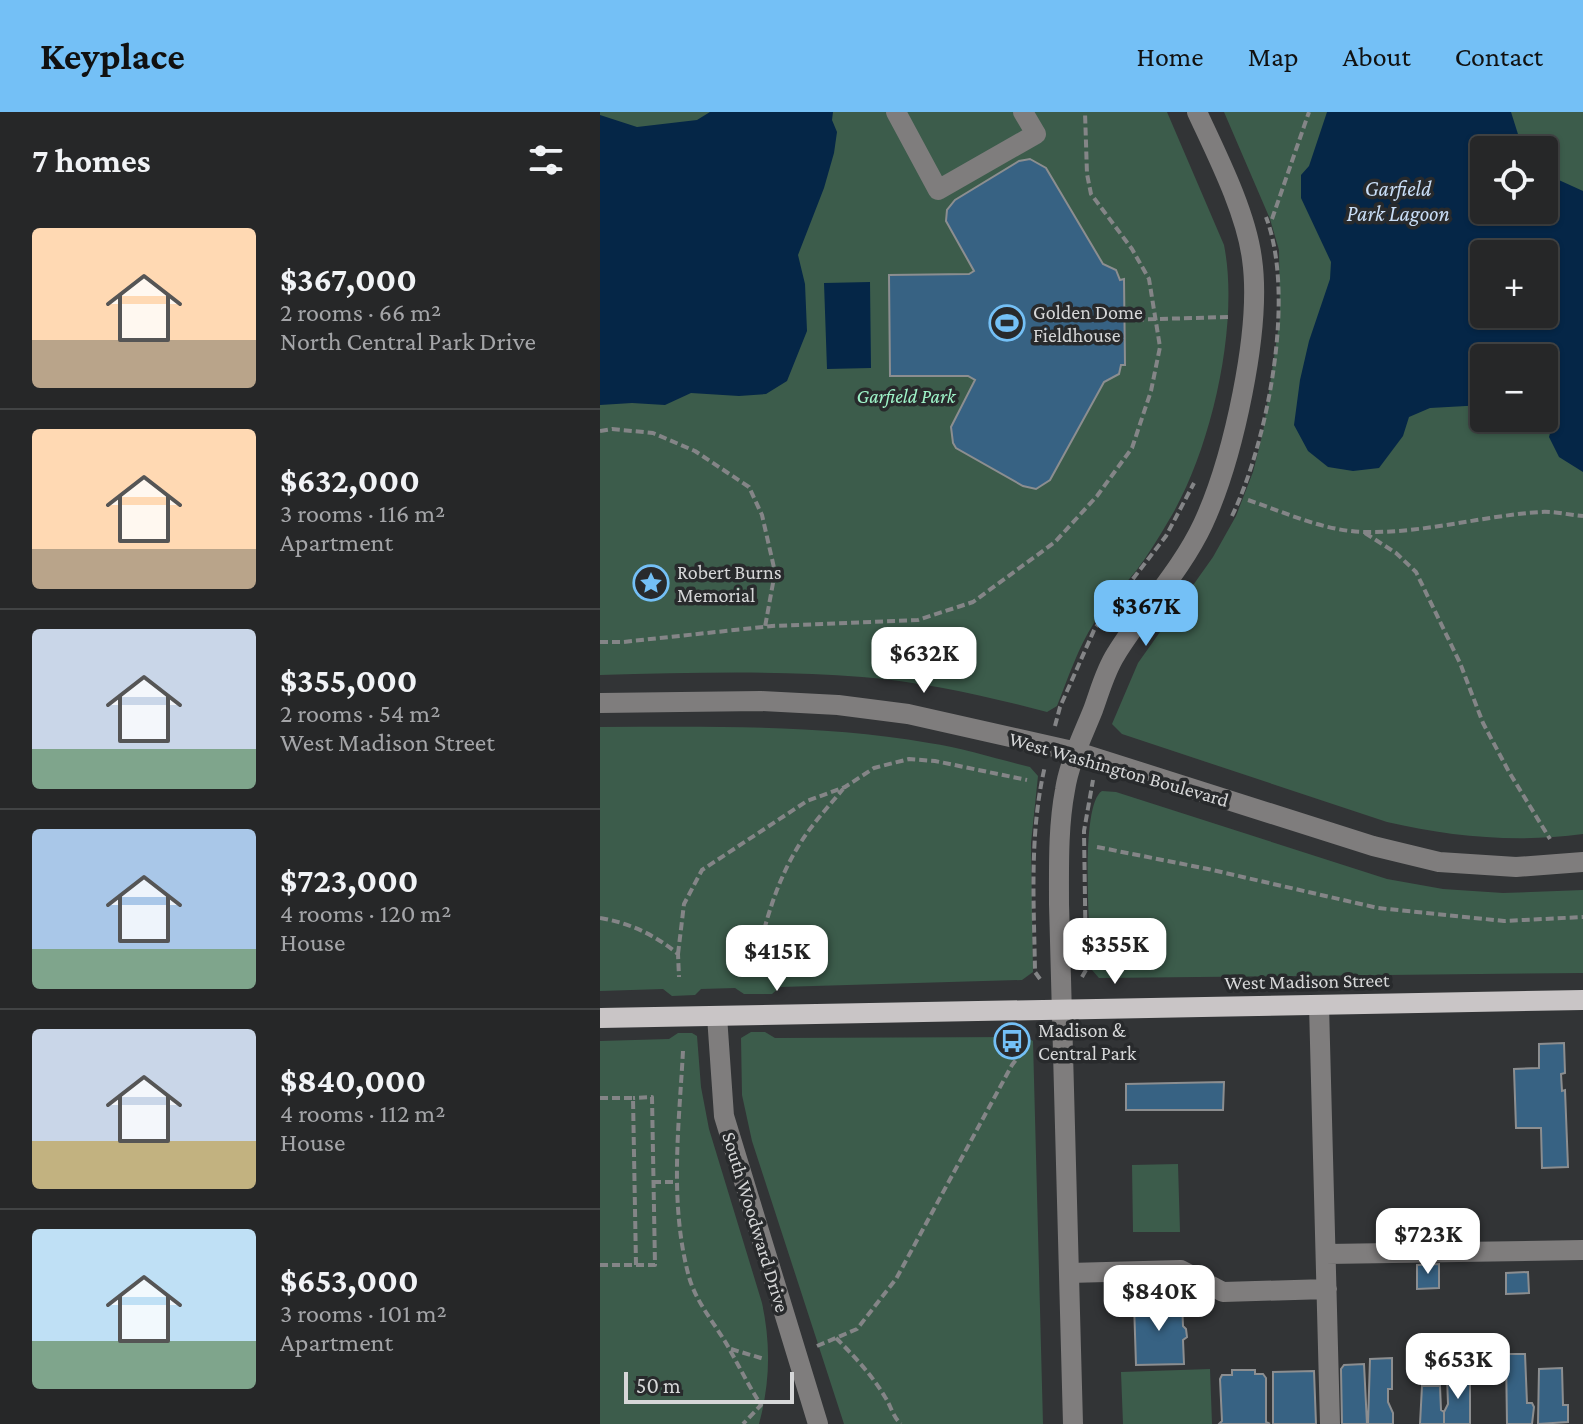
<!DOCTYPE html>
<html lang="en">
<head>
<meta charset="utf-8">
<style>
  :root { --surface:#262728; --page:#323334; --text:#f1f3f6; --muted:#a4a5a8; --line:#424445; --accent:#74c0f6 }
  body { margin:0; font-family:"Crimson Pro",serif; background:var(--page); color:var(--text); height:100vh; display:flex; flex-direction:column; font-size:30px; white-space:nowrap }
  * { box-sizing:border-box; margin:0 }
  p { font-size:26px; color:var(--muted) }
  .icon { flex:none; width:44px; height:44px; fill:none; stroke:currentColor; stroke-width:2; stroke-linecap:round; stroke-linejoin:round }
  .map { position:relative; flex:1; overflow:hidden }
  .panel { display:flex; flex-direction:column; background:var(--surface); width:600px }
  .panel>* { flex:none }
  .fabs { position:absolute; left:870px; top:24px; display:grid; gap:16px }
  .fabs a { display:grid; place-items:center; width:88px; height:88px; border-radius:8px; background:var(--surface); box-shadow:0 2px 6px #0004,0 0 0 2px var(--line); font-size:40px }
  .scale { position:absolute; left:24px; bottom:20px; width:170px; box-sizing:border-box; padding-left:8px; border:4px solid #d6d7d8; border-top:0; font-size:22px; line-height:28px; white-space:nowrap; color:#d6d7d8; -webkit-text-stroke:6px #282a2c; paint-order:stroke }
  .price { position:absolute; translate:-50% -68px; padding:0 18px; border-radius:16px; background:#fff; color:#222; font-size:26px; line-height:52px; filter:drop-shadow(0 2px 4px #0008) }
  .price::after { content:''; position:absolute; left:50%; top:48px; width:24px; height:18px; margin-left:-12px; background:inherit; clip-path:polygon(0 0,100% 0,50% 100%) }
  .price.current { background:var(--accent); color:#111 }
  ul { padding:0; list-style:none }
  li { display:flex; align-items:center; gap:24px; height:200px; padding:0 32px }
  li+li { border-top:2px solid var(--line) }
  li span { display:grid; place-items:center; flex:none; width:224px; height:160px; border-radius:8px; color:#555 }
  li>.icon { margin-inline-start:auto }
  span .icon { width:96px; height:96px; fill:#fffc; stroke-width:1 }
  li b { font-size:34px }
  h2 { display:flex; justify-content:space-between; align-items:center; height:96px; padding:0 32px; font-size:34px }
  header { display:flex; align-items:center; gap:48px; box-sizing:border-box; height:112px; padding:0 40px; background:var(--accent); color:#111 }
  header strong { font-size:38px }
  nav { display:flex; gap:44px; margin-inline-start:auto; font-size:28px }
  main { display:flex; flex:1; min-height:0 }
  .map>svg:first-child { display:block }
  .green { fill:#3c5c4b; fill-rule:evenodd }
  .water { fill:#052647; fill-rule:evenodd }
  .building { fill:#376283; stroke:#8c8e90; stroke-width:2 }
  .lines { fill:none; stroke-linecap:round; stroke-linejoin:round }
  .path { stroke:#848587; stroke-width:4; stroke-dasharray:8 4; stroke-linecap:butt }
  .minor { stroke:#7f7d7d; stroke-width:20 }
  .major { stroke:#c9c5c6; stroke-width:20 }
  .labels { text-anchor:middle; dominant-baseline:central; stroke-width:7; stroke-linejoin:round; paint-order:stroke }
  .poi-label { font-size:20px; fill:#d6d7d8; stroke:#282a2c; text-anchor:start }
  .park-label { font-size:20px; font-style:italic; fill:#9ff4c9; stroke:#282a2c }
  .street-label { font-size:20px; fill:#d6d7d8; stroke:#282a2c }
  .water-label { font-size:22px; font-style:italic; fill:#c9def7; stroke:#282a2c }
</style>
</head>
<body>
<header>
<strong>Keyplace</strong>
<nav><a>Home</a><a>Map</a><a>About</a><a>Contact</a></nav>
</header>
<main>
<section class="panel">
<h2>7 homes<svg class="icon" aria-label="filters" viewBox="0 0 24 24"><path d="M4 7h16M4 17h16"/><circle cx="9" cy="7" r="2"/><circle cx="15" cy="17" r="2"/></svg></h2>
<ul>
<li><span style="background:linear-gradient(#ffd9b3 70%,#b9a48a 0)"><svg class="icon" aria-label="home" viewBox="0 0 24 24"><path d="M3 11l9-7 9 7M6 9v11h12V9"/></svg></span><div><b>$367,000</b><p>2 rooms · 66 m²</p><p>North Central Park Drive</p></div></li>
<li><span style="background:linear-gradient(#ffd9b3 75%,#b9a48a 0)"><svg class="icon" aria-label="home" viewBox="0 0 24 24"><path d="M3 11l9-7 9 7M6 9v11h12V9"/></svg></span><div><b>$632,000</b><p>3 rooms · 116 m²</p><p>Apartment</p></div></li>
<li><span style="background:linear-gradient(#c9d6e8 75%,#7fa58c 0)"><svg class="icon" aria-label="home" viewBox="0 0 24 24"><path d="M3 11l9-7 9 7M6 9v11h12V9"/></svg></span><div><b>$355,000</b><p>2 rooms · 54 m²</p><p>West Madison Street</p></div></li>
<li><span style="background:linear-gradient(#a9c7e8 75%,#7fa58c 0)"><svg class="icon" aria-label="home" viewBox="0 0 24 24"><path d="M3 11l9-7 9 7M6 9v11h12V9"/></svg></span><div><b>$723,000</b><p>4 rooms · 120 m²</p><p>House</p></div></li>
<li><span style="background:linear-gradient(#c9d6e8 70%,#c2b280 0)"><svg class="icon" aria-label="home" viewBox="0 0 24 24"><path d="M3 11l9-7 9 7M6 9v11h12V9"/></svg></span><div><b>$840,000</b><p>4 rooms · 112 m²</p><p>House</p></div></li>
<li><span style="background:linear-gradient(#bfe0f5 70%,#7fa58c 0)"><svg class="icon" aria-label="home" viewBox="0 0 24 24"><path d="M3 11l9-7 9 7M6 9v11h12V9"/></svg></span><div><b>$653,000</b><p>3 rooms · 101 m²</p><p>Apartment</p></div></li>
</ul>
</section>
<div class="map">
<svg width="983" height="1312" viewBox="0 0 983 1312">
  <rect width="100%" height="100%" fill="#323436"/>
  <path class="green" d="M 0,0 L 567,0 L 624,133 C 640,212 611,339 569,408 C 559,425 548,443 536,459 C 522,476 506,492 494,511 C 478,536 468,566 457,594 L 447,600 C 386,584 324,570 262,565 C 175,558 87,561 0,563 Z
    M 624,0 L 983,0 L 983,722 C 917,731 851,725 787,710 L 522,622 L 512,612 L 538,551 L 613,445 L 636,404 L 653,360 L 663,320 L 680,205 L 679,138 L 670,107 ZM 884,38 L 944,38 L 944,98 L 884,98 ZM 884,142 L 944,142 L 944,202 L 884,202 ZM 884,246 L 944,246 L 944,306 L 884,306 Z
    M 0,615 C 110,615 220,612 329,631 C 363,636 397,647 430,655 L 438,664 L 431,731 L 433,860 L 422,868 L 180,875 L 172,882 L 144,882 L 135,876 L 101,877 L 95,883 L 72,884 L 63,877 L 0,879 Z
    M 502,679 L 516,680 L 787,767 L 843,777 L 903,781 L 983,778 L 983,861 L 499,866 L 492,858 C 490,829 479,693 502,679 Z
    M 151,920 L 165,920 L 175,926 L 426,925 L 433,929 L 443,1312 L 244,1312 L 152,1029 L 142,983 L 141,926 Z
    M 78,921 L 92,921 L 97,924 L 101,975 L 109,1017 L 162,1191 C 171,1233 170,1271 159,1312 L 0,1312 L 0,929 L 69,927 Z
    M 578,1052 L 580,1120 L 533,1120 L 532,1053 Z
    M 610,1257 L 612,1312 L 523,1312 L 521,1260 Z"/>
  <path class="water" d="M 110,0 L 233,0 L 232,8 L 237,20 L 234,41 L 224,76 L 198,143 L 205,172 L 207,219 L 187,269 L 166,282 L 139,284 L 91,281 L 65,293 L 32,291 L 0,293 L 0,3 L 37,15 L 97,8 Z
    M 727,0 L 911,0 L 923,38 L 884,38 L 884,98 L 944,98 L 944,58 L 950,64 L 983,79 L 983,360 L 959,345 L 949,325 L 957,296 L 953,283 L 944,281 L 944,246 L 884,246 L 884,293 L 830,296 L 809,305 L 803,324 L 779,356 L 753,359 L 728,355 L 708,339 L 694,313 L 700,268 L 709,229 L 730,167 L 731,150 L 701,86 L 701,63 L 709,54 ZM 944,142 L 944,202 L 884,202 L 884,142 Z
    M 270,170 L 271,256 L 227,257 L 224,171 Z"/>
  <path class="building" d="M 430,47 L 446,56 L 503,152 L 516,158 L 520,168 L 524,167 L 525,253 L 521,253 L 519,262 L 504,270 L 450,368 L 436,377 L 423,374 L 356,336 L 353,331 L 351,315 L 375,268 L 368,264 L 290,264 L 289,163 L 369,162 L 374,159 L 346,109 L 347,98 L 355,88 L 419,49 Z
    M 964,931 L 965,961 L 961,962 L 962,979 L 965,978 L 968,1055 L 942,1056 L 941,1016 L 916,1016 L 914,957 L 939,956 L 939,932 Z
    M 624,970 L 623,998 L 526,998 L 526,972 Z
    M 839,1152 L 839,1176 L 817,1177 L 817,1153 Z
    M 928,1160 L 929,1181 L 906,1182 L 906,1161 Z
    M 582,1189 L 583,1214 L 586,1217 L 587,1225 L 583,1228 L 584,1252 L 536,1253 L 534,1191 Z
    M 906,1242 L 925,1242 L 927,1291 L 932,1291 L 934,1295 L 932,1312 L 907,1312 Z
    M 792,1246 L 792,1277 L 788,1277 L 788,1290 L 793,1301 L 793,1312 L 768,1312 L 770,1247 Z
    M 764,1252 L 767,1312 L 742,1312 L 741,1257 L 744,1253 Z
    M 962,1256 L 963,1293 L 968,1293 L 968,1310 L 938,1312 L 939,1257 Z
    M 632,1258 L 655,1258 L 655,1262 L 663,1262 L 666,1266 L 666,1310 L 670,1312 L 619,1312 L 622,1309 L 620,1267 L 622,1263 L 632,1263 Z
    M 714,1259 L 716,1312 L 673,1312 L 673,1260 Z
    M 847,1264 L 870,1264 L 870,1312 L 844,1312 L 844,1300 L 848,1292 Z
    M 822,1274 L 840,1274 L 841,1298 L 844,1300 L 844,1312 L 820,1312 Z"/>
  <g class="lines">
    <path class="path" d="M 672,107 L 709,0
      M 524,208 L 628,205
      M 0,319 L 12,317 L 53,321 L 95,339 L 149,375 L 162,403 L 175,460 L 165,515
      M 648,388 C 687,401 726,420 767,420 C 825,421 882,404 940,400 C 954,399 969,403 983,404
      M 632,404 C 668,329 696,184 666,105
      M 765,421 L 796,441 L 816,460 L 860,551 L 883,611 L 909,660 L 950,727
      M 0,530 L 23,530 L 172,514 L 318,508 L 373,490 L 455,430 L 497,384 L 532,336 L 551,279 L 560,235 L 549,167 L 532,137 L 491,82 L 487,62 L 485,0
      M 455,614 L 460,595 L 495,516 L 566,424 L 594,371
      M 497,735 L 608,757 L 778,796 L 904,809 L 983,805
      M 0,806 C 30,811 55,823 78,842 L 79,865
      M 498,820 L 537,820
      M 78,842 L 84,792 L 102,758 L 207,689 L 245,675 L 274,656 L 309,647 L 335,649 L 427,668
      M 153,864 C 163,818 175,770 201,730 C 213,711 229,694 243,677
      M 482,865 L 486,858 L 484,719 L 493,668
      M 440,867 L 435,860 C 434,791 429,722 445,654
      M 83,939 C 79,1014 69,1091 89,1165 C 97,1193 118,1215 131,1240 C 141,1258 150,1276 161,1293 L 143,1312
      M 0,986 L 33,986 L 36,1153
      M 53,1070 L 77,1070
      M 0,1153 L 55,1153 L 52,985 L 33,986
      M 236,1226 C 254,1244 272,1263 285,1285 C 291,1294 293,1305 301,1312
      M 217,1234 L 257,1217 L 296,1167 L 412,953 L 427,933
      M 131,1237 L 164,1247"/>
    <path class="minor" d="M 296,0 L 338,78 L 436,22 L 423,0
      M 0,591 L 161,589 L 238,593 L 308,602 L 477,640 L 773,734 L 839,750 L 916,755 L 983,750
      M 719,893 L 730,1312
      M 117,904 L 124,1004 L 218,1312
      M 726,1142 L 983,1138
      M 469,1161 L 581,1158 L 623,1180 L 727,1177
      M 473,1312 L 459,792 C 459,754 458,715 465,678 C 469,651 483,623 493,598 C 500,579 505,559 516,542 C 543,498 581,459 603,412 C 633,347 662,217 652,147 C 646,100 617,43 597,0"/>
    <path class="major" d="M 0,906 L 983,888"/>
  </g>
  <defs>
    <symbol id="stadium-ring" viewBox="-11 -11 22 22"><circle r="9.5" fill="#282a2c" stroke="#74c0f6" stroke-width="1.5"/><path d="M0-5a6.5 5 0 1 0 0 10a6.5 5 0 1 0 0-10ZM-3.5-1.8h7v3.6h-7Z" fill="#74c0f6"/></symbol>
    <symbol id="sight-ring" viewBox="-11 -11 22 22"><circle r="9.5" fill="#282a2c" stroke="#74c0f6" stroke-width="1.5"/><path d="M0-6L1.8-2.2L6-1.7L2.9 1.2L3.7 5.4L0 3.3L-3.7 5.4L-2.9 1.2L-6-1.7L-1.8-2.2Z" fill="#74c0f6"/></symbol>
    <symbol id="bus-ring" viewBox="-11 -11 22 22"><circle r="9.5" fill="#282a2c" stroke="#74c0f6" stroke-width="1.5"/><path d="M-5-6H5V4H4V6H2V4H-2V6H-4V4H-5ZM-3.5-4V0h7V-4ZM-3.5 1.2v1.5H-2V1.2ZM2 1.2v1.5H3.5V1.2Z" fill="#74c0f6"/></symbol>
  </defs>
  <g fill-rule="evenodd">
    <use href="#stadium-ring" x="387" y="191" width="40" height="40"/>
    <use href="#sight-ring" x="31" y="451" width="40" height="40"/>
    <use href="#bus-ring" x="392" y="909" width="40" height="40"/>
  </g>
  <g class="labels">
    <g class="poi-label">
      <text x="433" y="200">Golden Dome<tspan x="433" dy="23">Fieldhouse</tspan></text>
      <text x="77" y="460">Robert Burns<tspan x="77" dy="23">Memorial</tspan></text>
      <text x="438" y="918">Madison &amp;<tspan x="438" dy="23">Central Park</tspan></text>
    </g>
    <g class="park-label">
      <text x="306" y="284">Garfield Park</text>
    </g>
    <g class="street-label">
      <text transform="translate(519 657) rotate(16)">West Washington Boulevard</text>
      <text transform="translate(707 869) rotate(-1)">West Madison Street</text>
      <text transform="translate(156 1110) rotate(73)">South Woodward Drive</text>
    </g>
    <g class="water-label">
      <text x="798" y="76">Garfield<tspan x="798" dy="25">Park Lagoon</tspan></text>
    </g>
  </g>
</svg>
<div class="fabs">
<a><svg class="icon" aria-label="locate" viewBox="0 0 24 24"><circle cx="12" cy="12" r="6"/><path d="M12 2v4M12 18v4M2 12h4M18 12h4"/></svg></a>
<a>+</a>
<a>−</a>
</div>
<div class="scale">50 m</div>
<b class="price current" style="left:546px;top:536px">$367K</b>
<b class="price" style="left:324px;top:583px">$632K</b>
<b class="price" style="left:515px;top:874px">$355K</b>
<b class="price" style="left:177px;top:881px">$415K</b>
<b class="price" style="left:828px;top:1164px">$723K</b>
<b class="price" style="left:559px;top:1221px">$840K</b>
<b class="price" style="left:858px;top:1289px">$653K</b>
</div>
</main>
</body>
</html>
